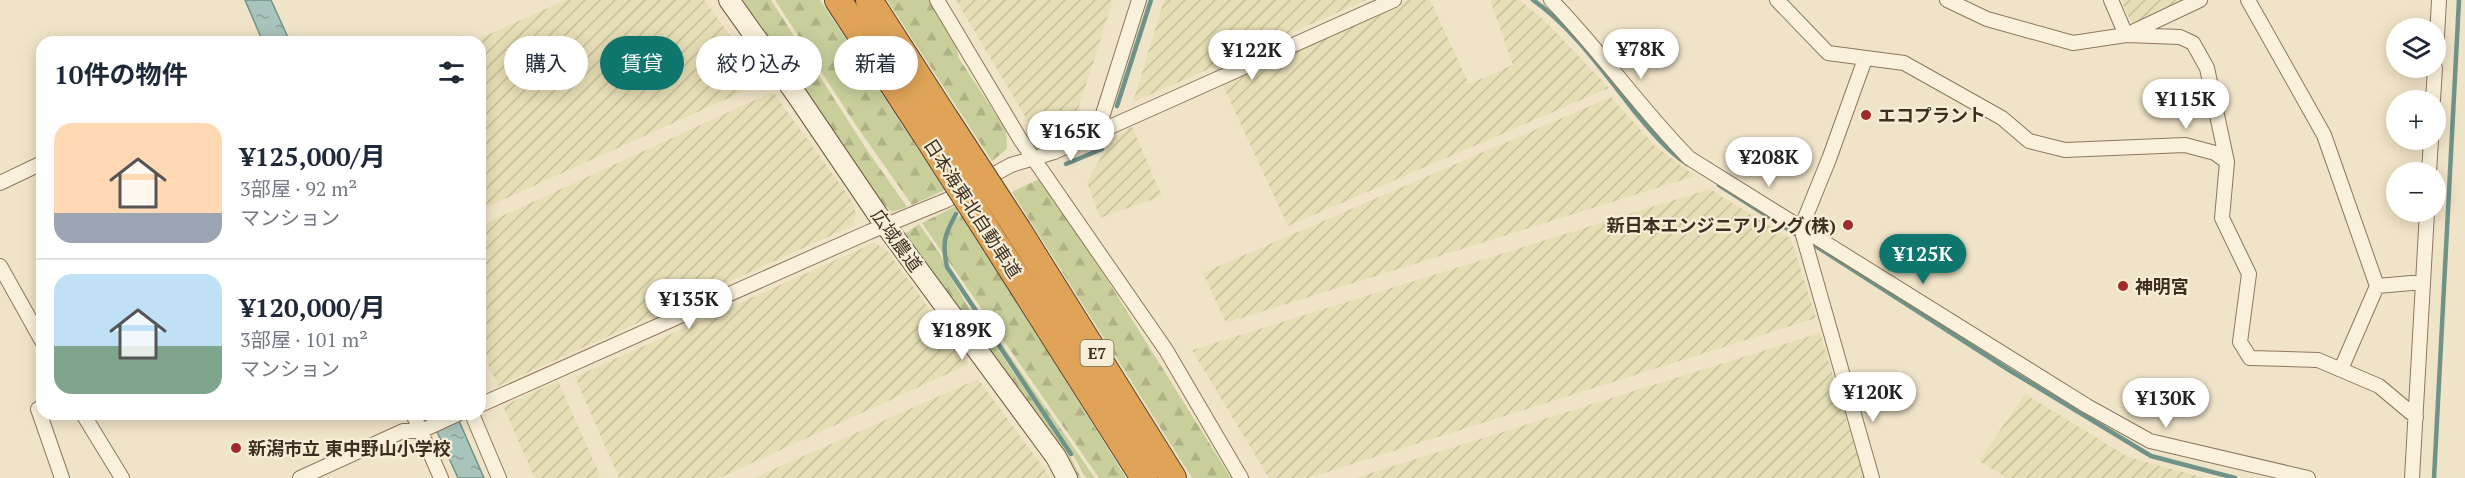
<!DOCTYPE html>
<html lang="ja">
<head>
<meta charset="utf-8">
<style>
  :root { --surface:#fff; --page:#f2f2f3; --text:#1f2937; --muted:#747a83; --line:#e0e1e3; --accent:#0f766e }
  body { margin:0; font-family:"PT Serif","Noto Sans JP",serif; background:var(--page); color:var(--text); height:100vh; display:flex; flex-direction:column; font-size:22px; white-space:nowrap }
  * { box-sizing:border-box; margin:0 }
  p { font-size:20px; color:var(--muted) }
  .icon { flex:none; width:33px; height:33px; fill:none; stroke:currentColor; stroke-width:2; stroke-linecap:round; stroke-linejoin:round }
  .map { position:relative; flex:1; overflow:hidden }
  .details { position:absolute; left:36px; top:36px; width:450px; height:384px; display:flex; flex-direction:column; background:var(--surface); border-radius:18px; box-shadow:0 3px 15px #0003 }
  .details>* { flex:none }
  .top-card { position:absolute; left:504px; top:36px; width:570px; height:54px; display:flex; gap:12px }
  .fabs { position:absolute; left:2386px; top:18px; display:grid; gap:12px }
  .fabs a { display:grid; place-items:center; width:60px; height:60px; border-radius:50%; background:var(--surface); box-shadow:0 3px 15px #0003; font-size:30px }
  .price { position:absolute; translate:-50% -51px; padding:0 14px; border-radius:21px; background:#fff; color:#222; font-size:20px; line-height:39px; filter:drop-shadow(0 2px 3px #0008) }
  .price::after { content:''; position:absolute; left:50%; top:36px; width:18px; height:14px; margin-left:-9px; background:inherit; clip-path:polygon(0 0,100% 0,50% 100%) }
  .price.on { background:var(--accent); color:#fff }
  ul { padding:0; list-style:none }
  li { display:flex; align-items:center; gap:18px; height:150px; padding:0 18px }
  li+li { border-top:2px solid var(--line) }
  li span { display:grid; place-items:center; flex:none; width:168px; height:120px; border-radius:18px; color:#555 }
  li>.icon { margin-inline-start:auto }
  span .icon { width:72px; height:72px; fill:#fffc; stroke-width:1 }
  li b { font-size:26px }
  h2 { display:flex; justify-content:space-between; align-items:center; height:72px; padding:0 18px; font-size:26px }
  .pill { padding:0 21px; border-radius:27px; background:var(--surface); box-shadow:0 3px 15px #0003; font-size:21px; line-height:54px }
  .pill.on { background:var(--accent); color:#fff }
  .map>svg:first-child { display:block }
  .farmland { fill:url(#farmland-furrows) }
  .forest { fill:url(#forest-firs) }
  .water { fill:url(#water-ripples); stroke:#6f938a; stroke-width:1.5 }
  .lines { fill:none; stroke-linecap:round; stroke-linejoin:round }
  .stream { stroke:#6f938a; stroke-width:4.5 }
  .street-casing { stroke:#8d765c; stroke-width:16 }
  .secondary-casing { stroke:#6f573f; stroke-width:22 }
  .highway-casing { stroke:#5b4430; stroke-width:28 }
  .street { stroke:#faf1dc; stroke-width:14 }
  .secondary { stroke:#faf1dc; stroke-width:20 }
  .highway { stroke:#e0a458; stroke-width:26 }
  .highway-bridge-casing { stroke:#5b4430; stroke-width:28; stroke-linecap:butt }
  .highway-bridge { stroke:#e0a458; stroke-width:26 }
  .poi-dot { fill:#9e2a2b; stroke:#f7eed8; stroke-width:2 }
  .labels { text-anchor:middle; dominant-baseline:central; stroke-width:4.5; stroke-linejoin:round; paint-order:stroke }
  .shield { fill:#f7eed8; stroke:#756857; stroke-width:1.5 }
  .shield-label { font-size:16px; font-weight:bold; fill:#3d2e20 }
  .poi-label { font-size:18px; font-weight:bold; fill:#3d2e20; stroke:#f7eed8; text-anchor:start }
  .street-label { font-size:18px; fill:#3d2e20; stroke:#f7eed8 }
</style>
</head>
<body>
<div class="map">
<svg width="2465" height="478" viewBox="0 0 2465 478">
  <defs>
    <pattern id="farmland-furrows" width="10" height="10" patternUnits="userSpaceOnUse" patternTransform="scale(1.5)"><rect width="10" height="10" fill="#e6deb5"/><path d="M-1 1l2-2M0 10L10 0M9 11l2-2" fill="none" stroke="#c6bf9b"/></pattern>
    <pattern id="forest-firs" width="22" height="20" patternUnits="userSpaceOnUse" patternTransform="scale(1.5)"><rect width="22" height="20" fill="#c9cf9b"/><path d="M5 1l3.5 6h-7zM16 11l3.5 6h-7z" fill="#aeb285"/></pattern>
    <pattern id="water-ripples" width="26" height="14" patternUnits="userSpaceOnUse" patternTransform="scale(1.5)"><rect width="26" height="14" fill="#a9c4bc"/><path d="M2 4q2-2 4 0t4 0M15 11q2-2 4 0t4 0" fill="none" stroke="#8ba098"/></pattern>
  </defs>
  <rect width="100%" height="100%" fill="#f0e4c8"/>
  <path class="farmland" d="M 566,0 L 704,0 L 764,82 L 480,210 L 480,42 L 472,42 Z
    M 956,0 L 1113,0 L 1077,113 L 1035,133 Z
    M 1164,0 L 1366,0 L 1133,102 Z
    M 1407,0 L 1430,0 L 1469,84 L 1513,65 L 1490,0 L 1519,0 L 1544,20 L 1609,88 L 1288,226 L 1222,84 Z
    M 2121,0 L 2185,0 L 2132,24 Z
    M 773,92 L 852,201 L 856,214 L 854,225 L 498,386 L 480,347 L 480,226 Z
    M 1611,97 L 1655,146 L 1695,176 L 1226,323 L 1203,273 Z
    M 1132,127 L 1162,196 L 1100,218 L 1087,182 L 1112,138 Z
    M 1710,189 L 1791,239 L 1816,318 L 1308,478 L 1269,478 L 1192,350 Z
    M 874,243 L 886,249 L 969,364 L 719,478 L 619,478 L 575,377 Z
    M 1820,333 L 1864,478 L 1355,478 Z
    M 978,379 L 1051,478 L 754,478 Z
    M 558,381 L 601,478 L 535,478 L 503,406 Z
    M 2025,394 L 2128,457 L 2205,478 L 2007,478 L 1979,461 Z"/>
  <path class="forest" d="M 735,0 L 771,0 L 865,147 L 907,207 L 892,212 L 875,196 Z
    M 775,0 L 820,0 L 945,190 L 912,205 L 855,124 Z
    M 887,0 L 930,0 L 957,44 L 958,57 L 1006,130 L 1007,149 L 992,161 Z
    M 1043,177 L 1231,478 L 1192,478 L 1012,192 Z
    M 956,206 L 958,211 C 946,223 941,236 943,254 L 922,223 Z
    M 963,215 L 1126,478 L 1099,478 L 947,259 C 944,244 945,220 963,215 Z
    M 919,224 L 941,255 L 947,271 L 966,303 L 1068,452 L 1081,478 L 1077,478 L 1061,451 L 1027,400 L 991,357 L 907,239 L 906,233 Z
    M 952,273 L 1095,478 L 1086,478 L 1064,439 Z"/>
  <path class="water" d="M 245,0 L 271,0 L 290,42 L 263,42 Z
    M 429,414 L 456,414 L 484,478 L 458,478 Z"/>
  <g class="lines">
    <path class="stream" d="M 1533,0 C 1574,29 1604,73 1635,112 C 1651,131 1666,150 1687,164
      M 1117,106 L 1151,0
      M 1066,164 L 1102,149
      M 1719,185 L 1800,237
      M 956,214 C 944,235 942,243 947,267 L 1071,454
      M 1808,241 L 2009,370 L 2151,456 L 2235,478
      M 2434,478 L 2459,0"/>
    <defs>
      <path id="street" d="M 937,0 L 1020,139 L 1166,350 L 1241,478
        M 1551,0 C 1600,50 1640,108 1689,158 L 2087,406 L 2150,441 L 2308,478
        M 1777,0 L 1828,53 L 1904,63 L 2002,118 L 2029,141 L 2065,150 L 2185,145 L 2215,153 L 2227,162 L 2222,218 L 2249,274 L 2240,342 L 2250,358 L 2318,360 L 2379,386 L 2416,417
        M 1947,0 L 1987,19 L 2073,43 L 2126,35 L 2180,37 L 2193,43 L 2207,68 L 2227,162
        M 2111,0 L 2126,35 L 2200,0
        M 2248,0 L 2324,135 L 2377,286 L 2341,369
        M 2436,54 L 2439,0
        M 1865,59 L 1829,159 L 1801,228 L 1872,478
        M 2433,100 L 2435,68
        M 1097,133 L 1139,0
        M 2429,172 L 2431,140
        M 0,183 L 42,163
        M 0,266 L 42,341
        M 2377,286 L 2423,282
        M 480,405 L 869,232 L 947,200 L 1011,165 L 1054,152 L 1394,0
        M 42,407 L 38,409 L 62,478
        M 83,414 L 122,478
        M 413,414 L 441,478
        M 472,414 L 499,478
        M 300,478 L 403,431 L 421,431 L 458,414
        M 2412,478 L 2427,212"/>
      <path id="secondary" d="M 729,0 L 796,94 L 878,215 L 1056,457 L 1067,478"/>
      <path id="highway" d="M 838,0 L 924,132
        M 869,0 L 945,118
        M 1018,230 L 1173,478
        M 995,243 L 1144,478"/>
    </defs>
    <use href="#street" class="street-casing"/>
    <use href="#secondary" class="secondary-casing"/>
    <use href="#highway" class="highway-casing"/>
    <use href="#street" class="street"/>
    <use href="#secondary" class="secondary"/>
    <use href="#highway" class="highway"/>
    <defs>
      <path id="highway-bridge" d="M 945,118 L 1018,230
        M 924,132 L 995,243"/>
    </defs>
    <use href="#highway-bridge" class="highway-bridge-casing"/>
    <use href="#highway-bridge" class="highway-bridge"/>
  </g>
  <g class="poi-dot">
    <circle cx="1866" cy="115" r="6"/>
    <circle cx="1848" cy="225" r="6"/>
    <circle cx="2123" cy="286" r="6"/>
    <circle cx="236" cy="448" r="6"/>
  </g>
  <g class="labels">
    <rect class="shield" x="1080.5" y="340" width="33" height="26" rx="4.5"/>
    <g class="shield-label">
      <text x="1097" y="353">E7</text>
    </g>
    <g class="poi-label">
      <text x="1878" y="115">エコプラント</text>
      <text x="1836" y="225" text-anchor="end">新日本エンジニアリング(株)</text>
      <text x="2135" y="286">神明宮</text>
      <text x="248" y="448">新潟市立 東中野山小学校</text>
    </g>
    <g class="street-label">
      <text transform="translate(973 208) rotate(57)">日本海東北自動車道</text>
      <text transform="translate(897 240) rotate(54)">広域農道</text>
    </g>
  </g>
</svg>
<div class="fabs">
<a><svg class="icon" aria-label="layers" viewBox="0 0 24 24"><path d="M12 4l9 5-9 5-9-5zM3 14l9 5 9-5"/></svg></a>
<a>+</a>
<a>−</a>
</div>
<b class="price" style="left:1641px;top:80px">¥78K</b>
<b class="price" style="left:1252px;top:81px">¥122K</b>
<b class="price" style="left:2186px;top:130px">¥115K</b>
<b class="price" style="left:1071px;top:162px">¥165K</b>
<b class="price" style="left:1769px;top:188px">¥208K</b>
<b class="price on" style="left:1923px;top:285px">¥125K</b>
<b class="price" style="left:689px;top:330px">¥135K</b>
<b class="price" style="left:962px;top:361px">¥189K</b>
<b class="price" style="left:1873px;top:423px">¥120K</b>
<b class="price" style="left:2166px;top:429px">¥130K</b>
<div class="top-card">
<a class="pill">購入</a>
<a class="pill on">賃貸</a>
<a class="pill">絞り込み</a>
<a class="pill">新着</a>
</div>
<section class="details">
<h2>10件の物件<svg class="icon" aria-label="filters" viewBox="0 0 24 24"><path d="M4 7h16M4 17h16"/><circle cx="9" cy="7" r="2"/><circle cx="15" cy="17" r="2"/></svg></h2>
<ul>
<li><span style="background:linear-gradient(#ffd9b3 75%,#9aa5b1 0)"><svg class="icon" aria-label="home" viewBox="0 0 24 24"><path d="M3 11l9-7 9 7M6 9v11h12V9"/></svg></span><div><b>¥125,000/月</b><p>3部屋 · 92 m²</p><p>マンション</p></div></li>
<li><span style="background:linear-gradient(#bfe0f5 60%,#7fa58c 0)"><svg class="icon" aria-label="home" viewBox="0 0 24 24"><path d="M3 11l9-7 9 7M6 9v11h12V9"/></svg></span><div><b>¥120,000/月</b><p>3部屋 · 101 m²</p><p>マンション</p></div></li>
</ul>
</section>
</div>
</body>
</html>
